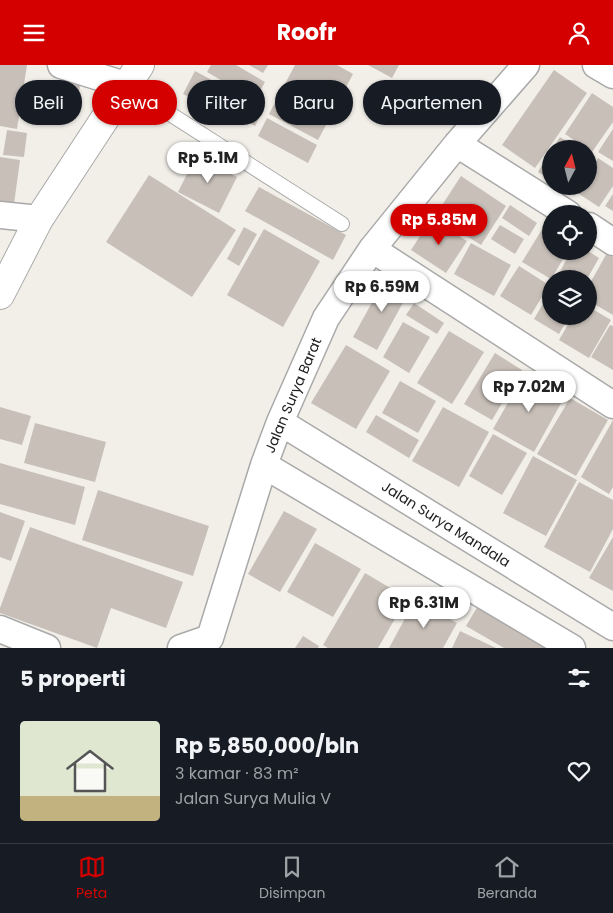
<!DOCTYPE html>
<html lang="id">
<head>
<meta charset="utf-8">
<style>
  :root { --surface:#171b24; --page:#242831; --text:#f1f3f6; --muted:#9ea1a6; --line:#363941; --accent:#d40000 }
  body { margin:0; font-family:Poppins,sans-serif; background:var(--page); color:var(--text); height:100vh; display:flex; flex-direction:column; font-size:19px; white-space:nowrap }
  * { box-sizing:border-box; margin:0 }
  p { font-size:16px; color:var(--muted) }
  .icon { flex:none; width:28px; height:28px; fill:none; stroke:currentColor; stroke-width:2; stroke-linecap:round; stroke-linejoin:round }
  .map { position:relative; height:583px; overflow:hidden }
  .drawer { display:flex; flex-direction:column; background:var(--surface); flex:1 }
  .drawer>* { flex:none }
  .banner { position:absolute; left:15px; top:15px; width:584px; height:45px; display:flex; gap:10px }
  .needle { width:32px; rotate:7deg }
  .fabs { position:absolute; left:542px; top:75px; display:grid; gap:10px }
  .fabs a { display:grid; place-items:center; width:55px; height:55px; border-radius:50%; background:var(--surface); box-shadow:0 1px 4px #0004; font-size:25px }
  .price { position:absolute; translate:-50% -42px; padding:0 11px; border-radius:18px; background:#fff; color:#222; font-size:16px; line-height:32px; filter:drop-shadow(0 1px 2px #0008) }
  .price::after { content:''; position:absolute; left:50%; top:30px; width:15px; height:11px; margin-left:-8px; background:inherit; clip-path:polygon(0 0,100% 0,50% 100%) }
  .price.active { background:var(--accent); color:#fff }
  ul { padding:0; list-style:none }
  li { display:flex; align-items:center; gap:15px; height:125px; padding:0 20px }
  li span { display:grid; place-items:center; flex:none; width:140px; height:100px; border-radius:5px; color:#555 }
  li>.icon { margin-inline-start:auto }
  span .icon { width:60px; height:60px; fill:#fffc; stroke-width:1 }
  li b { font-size:21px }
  h2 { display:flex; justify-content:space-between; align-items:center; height:60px; padding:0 20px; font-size:21px }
  .pill { padding:0 18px; border-radius:22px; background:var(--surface); box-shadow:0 1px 4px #0004; font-size:18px; line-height:45px }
  .pill.active { background:var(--accent); color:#fff }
  header { display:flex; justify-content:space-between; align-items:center; height:65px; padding:0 20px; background:var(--accent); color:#fff; font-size:22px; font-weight:700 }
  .tabs { display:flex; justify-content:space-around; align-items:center; height:70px; border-top:1px solid var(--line); background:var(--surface); font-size:14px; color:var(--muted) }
  .tabs a { display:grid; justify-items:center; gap:2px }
  .tabs .active { color:var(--accent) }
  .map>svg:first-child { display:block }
  .building { fill:#c7bfb8 }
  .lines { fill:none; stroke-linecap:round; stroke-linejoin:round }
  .service-casing { stroke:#a9a9a9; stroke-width:16 }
  .minor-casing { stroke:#a9a9a9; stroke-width:29 }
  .tertiary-casing { stroke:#a9a9a9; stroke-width:30 }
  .service { stroke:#fff; stroke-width:14 }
  .minor { stroke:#fff; stroke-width:26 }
  .tertiary { stroke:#fff; stroke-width:28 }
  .labels { text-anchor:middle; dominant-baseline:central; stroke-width:4.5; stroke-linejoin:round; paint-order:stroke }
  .street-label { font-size:14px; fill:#222; stroke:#fff }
</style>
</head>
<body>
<header><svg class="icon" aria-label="menu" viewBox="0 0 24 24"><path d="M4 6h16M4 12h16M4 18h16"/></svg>Roofr<svg class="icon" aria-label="person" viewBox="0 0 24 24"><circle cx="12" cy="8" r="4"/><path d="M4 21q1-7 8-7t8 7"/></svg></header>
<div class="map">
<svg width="613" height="583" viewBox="0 0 613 583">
  <rect width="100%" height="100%" fill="#f2efe9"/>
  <path class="building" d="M 0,0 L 27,0 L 17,64 L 0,61 Z
    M 211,0 L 236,0 L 265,17 L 255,35 L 207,7 Z
    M 249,0 L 268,0 L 263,8 Z
    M 295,0 L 337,0 L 353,9 L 318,75 L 269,49 Z
    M 368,0 L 399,0 L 392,13 Z
    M 554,5 L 587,28 L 535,103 L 502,80 Z
    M 195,6 L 236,28 L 223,50 L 183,29 Z
    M 53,17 L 80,20 L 77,42 L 50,39 Z
    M 592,28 L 613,42 L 613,57 L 592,87 L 565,69 Z
    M 238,31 L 263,45 L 255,61 L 229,47 Z
    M 267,53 L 317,80 L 308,98 L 258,71 Z
    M 613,64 L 613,96 L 598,87 Z
    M 7,65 L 27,68 L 24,92 L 3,90 Z
    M 560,72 L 579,84 L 552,84 Z
    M 551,85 L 551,115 L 538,107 Z
    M 589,90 L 594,93 L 589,101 Z
    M 196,91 L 237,112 L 219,148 L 178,127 Z
    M 0,92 L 20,95 L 14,139 L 0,136 Z
    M 598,93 L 613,103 L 613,121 L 599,142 L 576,127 L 580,121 L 589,121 L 589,108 Z
    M 149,110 L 236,165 L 192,232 L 106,177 Z
    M 461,111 L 506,141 L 481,180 L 435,151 Z
    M 561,121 L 576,121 L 572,128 Z
    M 259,122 L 346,170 L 333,195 L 245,146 Z
    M 613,129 L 613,146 L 605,141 Z
    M 510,140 L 537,158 L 529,171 L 502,153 Z
    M 431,154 L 467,176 L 446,208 L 411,185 Z
    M 500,160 L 524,174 L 515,189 L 491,174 Z
    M 544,161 L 551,165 L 551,186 L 568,186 L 551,214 L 522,197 Z
    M 244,162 L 257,169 L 239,201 L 227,194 Z
    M 264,164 L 320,196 L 283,262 L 227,230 Z
    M 471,178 L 511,200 L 494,231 L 454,209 Z
    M 571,186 L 588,186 L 599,193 L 587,214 L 556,214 Z
    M 607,188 L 613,192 L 613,250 L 589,236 L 589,220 Z
    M 519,201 L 549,220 L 531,250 L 500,231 Z
    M 387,210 L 411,223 L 377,285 L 353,272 Z
    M 551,225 L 551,251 L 569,251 L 559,269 L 534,254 Z
    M 414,238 L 444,258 L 437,269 L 406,250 Z
    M 589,242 L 611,255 L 589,293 L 559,275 L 573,251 L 589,251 Z
    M 403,257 L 430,272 L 409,308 L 383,292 Z
    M 610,260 L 613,261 L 613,305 L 591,292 Z
    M 449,266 L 484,287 L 452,339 L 417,318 Z
    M 346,280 L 390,306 L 356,364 L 311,338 Z
    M 495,288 L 522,305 L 492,355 L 464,339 Z
    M 525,308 L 565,331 L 534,387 L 493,364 Z
    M 400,316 L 436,336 L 418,368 L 382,348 Z
    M 570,333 L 608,355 L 576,411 L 537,389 Z
    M 0,342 L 31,351 L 22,380 L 0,374 Z
    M 443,342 L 489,367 L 459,422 L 412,396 Z
    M 376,350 L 419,375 L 409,393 L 366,367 Z
    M 613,355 L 613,422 L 609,429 L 581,412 Z
    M 35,358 L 106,377 L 95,417 L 24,398 Z
    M 493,369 L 527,388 L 502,430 L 469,411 Z
    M 533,391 L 577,415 L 546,471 L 503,448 Z
    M 0,398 L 85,422 L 75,460 L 0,439 Z
    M 579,417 L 613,435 L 613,464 L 590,507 L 544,482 Z
    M 98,425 L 209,461 L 193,511 L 82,475 Z
    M 284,446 L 317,464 L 280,527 L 248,509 Z
    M 0,447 L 25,456 L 11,496 L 0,492 Z
    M 30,462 L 183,517 L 166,563 L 111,543 L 97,583 L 0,548 L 0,543 Z
    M 613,472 L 613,526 L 589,513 Z
    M 315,478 L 361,504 L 333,552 L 287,527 Z
    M 365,508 L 407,533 L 378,583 L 328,583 L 323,580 Z
    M 415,535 L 457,558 L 443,583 L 389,583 Z
    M 479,539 L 555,583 L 504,583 L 466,561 Z
    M 460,566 L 496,583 L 452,583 Z
    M 303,571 L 319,581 L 318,583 L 295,583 Z"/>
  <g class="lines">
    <defs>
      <path id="service" d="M 125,20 L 342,159"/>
      <path id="minor" d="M 61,0 L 125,20
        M 596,0 L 613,10
        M 457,79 L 568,149
        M 0,150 L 39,154
        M 589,161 L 613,177
        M 372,184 L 613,340
        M 280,357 L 613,562
        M 264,400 L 572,583
        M 0,564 L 47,583
        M 210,573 L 264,400 L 280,357 L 326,253 L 372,184 L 457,79 L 526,0
        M 181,583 L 210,573"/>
      <path id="tertiary" d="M 0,230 L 39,154 L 140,0"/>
    </defs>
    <use href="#service" class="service-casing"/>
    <use href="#minor" class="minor-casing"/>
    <use href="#tertiary" class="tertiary-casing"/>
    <use href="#service" class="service"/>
    <use href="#minor" class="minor"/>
    <use href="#tertiary" class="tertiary"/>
  </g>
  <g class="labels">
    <g class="street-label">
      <text transform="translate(293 330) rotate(-67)">Jalan Surya Barat</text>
      <text transform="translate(446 459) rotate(32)">Jalan Surya Mandala</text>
    </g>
  </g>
</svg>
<div class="fabs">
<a><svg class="needle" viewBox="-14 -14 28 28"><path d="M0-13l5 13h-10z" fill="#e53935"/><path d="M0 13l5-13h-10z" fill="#9ea1a6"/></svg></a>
<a><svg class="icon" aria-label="locate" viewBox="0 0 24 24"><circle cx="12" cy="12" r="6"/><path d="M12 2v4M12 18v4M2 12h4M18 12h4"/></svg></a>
<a><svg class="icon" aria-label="layers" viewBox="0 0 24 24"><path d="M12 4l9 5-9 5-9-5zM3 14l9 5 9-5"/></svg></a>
</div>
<b class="price" style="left:208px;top:119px">Rp 5.1M</b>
<b class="price active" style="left:439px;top:181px">Rp 5.85M</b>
<b class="price" style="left:382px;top:248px">Rp 6.59M</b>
<b class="price" style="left:529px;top:348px">Rp 7.02M</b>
<b class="price" style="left:424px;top:564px">Rp 6.31M</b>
<div class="banner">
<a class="pill">Beli</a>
<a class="pill active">Sewa</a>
<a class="pill">Filter</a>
<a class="pill">Baru</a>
<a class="pill">Apartemen</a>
</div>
</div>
<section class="drawer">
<h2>5 properti<svg class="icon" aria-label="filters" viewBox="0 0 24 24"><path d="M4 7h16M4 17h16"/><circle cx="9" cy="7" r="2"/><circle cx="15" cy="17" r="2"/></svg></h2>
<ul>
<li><span style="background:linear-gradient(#dfe7d0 75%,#c2b280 0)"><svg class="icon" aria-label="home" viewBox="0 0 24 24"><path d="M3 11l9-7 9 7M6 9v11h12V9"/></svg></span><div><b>Rp 5,850,000/bln</b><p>3 kamar · 83 m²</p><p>Jalan Surya Mulia V</p></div><svg class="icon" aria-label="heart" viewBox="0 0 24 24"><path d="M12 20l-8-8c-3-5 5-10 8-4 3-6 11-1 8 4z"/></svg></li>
</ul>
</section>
<nav class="tabs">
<a class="active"><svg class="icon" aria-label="map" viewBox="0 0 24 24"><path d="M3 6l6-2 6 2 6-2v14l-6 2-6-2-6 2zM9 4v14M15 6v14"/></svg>Peta</a>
<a><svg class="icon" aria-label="saved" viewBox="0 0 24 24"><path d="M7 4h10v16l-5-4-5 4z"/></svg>Disimpan</a>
<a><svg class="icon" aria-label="home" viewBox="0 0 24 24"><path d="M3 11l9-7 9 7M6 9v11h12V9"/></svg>Beranda</a>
</nav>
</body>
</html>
